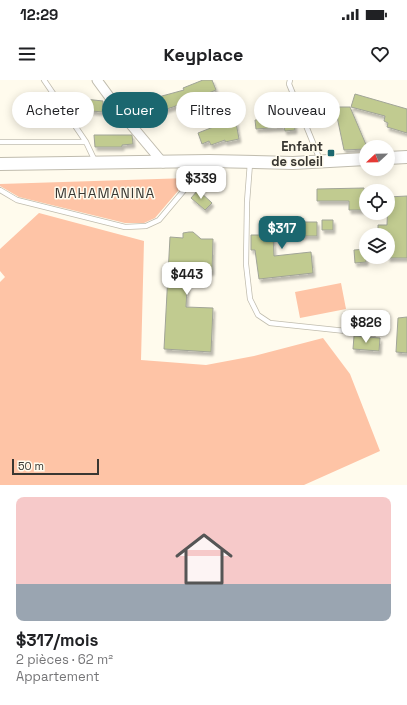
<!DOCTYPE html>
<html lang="fr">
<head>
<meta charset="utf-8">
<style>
  :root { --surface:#fff; --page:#f6f6f6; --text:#202124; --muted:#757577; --accent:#1b676f }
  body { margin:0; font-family:"Space Grotesk",sans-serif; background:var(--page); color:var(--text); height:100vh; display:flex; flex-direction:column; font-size:15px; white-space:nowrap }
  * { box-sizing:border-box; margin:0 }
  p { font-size:13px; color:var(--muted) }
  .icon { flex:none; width:22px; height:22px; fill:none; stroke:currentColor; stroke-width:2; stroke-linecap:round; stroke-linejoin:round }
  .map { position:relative; height:405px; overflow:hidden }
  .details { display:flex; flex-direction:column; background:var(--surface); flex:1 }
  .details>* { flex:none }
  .hud { position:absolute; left:12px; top:12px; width:383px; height:36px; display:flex; gap:8px }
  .needle { width:26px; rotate:248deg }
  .tools { position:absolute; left:359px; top:60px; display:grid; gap:8px }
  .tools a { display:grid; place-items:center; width:36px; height:36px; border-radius:50%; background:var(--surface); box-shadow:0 2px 10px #0003; font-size:20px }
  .scale { position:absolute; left:12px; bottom:10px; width:87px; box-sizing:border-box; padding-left:4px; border:2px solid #393732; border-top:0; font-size:11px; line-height:14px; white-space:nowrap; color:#393732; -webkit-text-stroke:3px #fffbed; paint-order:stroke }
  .price { position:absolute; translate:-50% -34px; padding:0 9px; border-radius:8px; background:#fff; color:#222; font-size:13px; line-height:26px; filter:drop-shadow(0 1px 2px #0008) }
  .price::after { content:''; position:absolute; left:50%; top:24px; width:12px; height:9px; margin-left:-6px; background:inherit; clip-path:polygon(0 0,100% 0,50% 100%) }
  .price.active { background:var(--accent); color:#fff }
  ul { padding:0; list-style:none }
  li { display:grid; align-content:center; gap:8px; height:212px; padding:0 16px }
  li span { display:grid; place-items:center; height:124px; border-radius:8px; color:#555 }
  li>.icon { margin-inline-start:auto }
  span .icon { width:72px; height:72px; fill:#fffc; stroke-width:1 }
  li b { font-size:17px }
  .tag { padding:0 14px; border-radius:18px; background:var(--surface); box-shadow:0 2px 10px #0003; font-size:14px; line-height:36px }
  .tag.active { background:var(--accent); color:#fff }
  .status { display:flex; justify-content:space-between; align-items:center; height:28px; padding:0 20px; background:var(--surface); direction:ltr }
  .status svg { height:11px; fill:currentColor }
  header { display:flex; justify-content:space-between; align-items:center; height:52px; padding:0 16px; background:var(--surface); font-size:18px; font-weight:600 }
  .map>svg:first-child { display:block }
  .green { fill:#fec4a6 }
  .building { fill:#c1cb90; stroke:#a1a497; filter:url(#shadow) }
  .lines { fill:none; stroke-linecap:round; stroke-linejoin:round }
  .service-casing { stroke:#c0bcae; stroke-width:6 }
  .minor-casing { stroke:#c0bcae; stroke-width:11 }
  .tertiary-casing { stroke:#c0bcae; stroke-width:14 }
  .service { stroke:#fff; stroke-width:4.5 }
  .minor { stroke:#fff; stroke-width:9 }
  .tertiary { stroke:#fff; stroke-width:12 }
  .poi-dot { fill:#1b676f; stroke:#fffbed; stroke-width:1.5 }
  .labels { text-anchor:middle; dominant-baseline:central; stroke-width:3; stroke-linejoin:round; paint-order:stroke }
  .poi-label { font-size:13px; font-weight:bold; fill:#393732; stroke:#fffbed; text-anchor:end }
  .neighbourhood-label { font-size:14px; letter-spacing:1px; fill:#393732; stroke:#fffbed }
</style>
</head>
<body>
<div class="status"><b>12:29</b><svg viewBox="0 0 49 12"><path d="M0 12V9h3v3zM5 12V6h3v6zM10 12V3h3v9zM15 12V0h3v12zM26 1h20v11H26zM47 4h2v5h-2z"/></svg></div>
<header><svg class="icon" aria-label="menu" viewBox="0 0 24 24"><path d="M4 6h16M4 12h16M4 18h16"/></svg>Keyplace<svg class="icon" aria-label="heart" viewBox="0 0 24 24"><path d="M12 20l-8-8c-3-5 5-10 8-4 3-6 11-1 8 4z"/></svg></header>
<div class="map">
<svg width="407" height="405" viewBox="0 0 407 405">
  <defs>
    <filter id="shadow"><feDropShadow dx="2" dy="3.5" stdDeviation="1" flood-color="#0004"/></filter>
  </defs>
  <rect width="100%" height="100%" fill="#fffbed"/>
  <path class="green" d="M 189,98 L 155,138 L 144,143 L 125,143 L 19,117 L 0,106 L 0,104 Z
    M 39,133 L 144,161 L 141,280 L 206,285 L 254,276 L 323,258 L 350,294 L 380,371 L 304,405 L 0,405 L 0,202 L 5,197 L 0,191 L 0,169 Z
    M 341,203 L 346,229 L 300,238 L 295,212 Z"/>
  <path class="building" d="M 203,0 L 212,0 L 216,10 L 173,27 L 144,36 L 140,22 L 184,10 L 183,8 Z
    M 355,14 L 407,29 L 407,53 L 387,47 L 388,43 L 384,41 L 385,36 L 351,27 Z
    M 27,15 L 53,22 L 51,35 L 24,28 Z
    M 75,18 L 103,21 L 102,32 L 73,29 Z
    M 234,24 L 237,36 L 235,37 L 239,59 L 225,62 L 225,60 L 211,65 L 209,61 L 202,64 L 198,53 L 226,42 L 223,27 Z
    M 335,27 L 350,27 L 367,67 L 366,69 L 344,70 Z
    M 294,37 L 295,50 L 285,51 L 284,47 L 256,49 L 255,40 Z
    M 94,55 L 132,55 L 133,64 L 122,65 L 122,67 L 95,67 Z
    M 364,108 L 364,130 L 349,130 L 349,121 L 317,121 L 317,109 Z
    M 198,110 L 212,123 L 205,130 L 191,118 Z
    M 407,116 L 407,178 L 388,178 L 388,155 L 378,155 L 378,145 L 387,145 L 388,117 Z
    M 322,140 L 333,140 L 333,150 L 322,150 Z
    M 284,142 L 317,142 L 317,156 L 273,156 L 274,176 L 311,172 L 313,193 L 259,199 L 255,170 L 251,170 L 251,155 L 260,155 L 260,145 Z
    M 189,152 L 193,152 L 201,159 L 213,159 L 212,192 L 188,190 L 186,227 L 213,228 L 211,272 L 164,269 L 170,157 L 183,158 L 183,153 Z
    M 366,169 L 366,182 L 355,183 L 354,170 Z
    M 407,237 L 407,273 L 396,272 L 398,238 Z
    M 354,256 L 380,258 L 379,271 L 353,269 Z"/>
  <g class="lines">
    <defs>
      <path id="service" d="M 44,0 L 86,62 L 95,81
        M 290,0 L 289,4 L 320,80
        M 0,62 L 86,62
        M 250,83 L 247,122 L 246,184 L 250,219 L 258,235 L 270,243 L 374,254
        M 0,110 L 17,120 L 125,147 L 146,146 L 159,140 L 207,83"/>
      <path id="minor" d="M 97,0 L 122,34 L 163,83"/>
      <path id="tertiary" d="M 388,78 L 407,77
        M 0,84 L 209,81 L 293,83 L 366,79"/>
    </defs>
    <use href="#service" class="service-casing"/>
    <use href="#minor" class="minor-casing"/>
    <use href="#tertiary" class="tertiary-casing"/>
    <use href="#service" class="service"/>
    <use href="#minor" class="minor"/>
    <use href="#tertiary" class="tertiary"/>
  </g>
  <rect class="poi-dot" x="327" y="69" width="8" height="8" rx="2"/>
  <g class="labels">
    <g class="poi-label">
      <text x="323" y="66">Enfant<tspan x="323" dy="15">de soleil</tspan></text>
    </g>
    <g class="neighbourhood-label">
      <text x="105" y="113">MAHAMANINA</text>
    </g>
  </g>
</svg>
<div class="tools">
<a><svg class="needle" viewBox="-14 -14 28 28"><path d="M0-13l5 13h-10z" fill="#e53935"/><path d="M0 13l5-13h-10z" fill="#757577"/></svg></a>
<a><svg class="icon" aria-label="locate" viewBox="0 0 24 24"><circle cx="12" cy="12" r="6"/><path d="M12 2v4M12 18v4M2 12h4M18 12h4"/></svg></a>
<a><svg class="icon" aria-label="layers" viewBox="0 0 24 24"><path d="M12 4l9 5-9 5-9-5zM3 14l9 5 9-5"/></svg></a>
</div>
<div class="scale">50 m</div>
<b class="price" style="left:201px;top:120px">$339</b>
<b class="price active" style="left:282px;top:170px">$317</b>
<b class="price" style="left:187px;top:216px">$443</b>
<b class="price" style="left:366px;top:264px">$826</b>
<div class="hud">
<a class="tag">Acheter</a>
<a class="tag active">Louer</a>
<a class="tag">Filtres</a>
<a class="tag">Nouveau</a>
</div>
</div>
<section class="details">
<ul>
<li><span style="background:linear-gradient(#f6c9c9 70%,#9aa5b1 0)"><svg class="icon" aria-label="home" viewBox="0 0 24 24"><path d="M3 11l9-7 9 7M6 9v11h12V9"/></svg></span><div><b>$317/mois</b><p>2 pièces · 62 m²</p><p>Appartement</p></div></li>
</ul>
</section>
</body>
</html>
